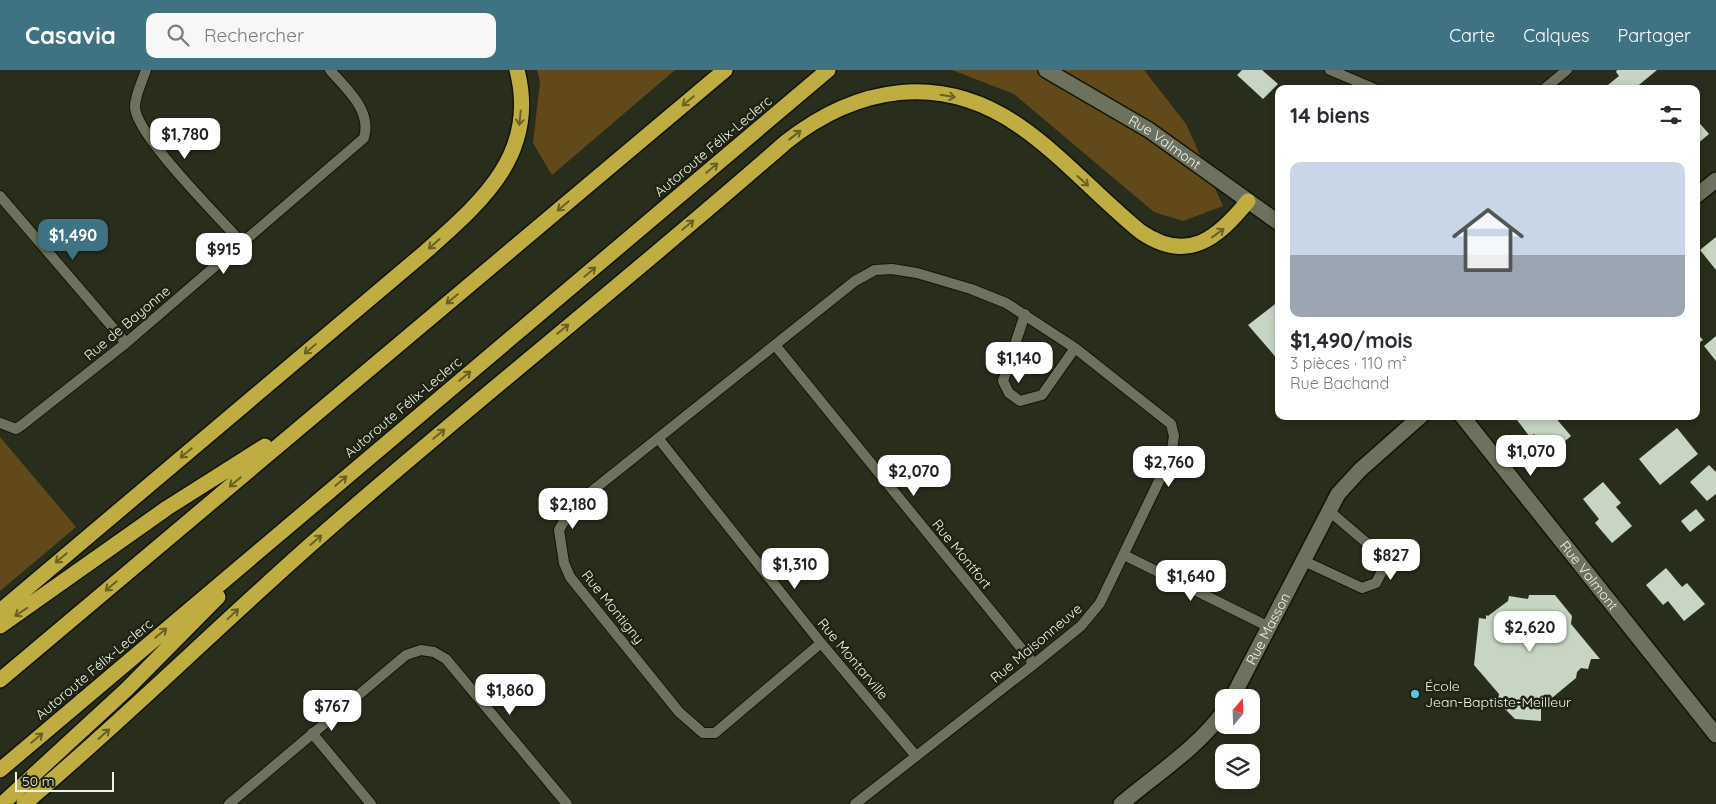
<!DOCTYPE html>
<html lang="fr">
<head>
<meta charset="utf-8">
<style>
  :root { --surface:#fff; --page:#f7f7f7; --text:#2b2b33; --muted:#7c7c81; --line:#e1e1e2; --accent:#3f7282 }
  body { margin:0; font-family:Quicksand,sans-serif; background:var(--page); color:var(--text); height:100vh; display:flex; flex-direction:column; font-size:19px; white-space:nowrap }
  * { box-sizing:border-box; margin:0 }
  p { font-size:16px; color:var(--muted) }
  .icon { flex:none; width:28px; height:28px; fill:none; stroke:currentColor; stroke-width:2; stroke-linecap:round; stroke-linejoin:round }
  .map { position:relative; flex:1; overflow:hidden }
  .details { position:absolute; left:1275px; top:15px; width:425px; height:335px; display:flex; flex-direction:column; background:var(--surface); border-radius:10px; box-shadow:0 2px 8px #0003 }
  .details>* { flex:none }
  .needle { width:32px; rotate:19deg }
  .fabs { position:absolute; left:1215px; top:619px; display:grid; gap:10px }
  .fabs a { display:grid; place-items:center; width:45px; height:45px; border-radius:10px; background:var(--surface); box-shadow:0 2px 8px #0003; font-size:25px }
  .scale { position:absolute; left:15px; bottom:12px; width:99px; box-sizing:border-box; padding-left:5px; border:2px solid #f0f3e8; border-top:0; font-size:14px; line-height:18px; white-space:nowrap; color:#f0f3e8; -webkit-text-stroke:4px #1f2312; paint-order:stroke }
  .price { position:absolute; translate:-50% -42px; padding:0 11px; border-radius:10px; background:#fff; color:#222; font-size:16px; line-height:32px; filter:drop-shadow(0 1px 2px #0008) }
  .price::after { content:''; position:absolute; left:50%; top:30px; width:15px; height:11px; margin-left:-8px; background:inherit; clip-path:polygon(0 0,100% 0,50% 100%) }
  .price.selected { background:var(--accent); color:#fff }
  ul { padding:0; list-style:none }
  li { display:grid; align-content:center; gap:10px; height:265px; padding:0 15px }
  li+li { border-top:1px solid var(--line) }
  li span { display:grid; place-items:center; height:155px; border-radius:10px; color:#555 }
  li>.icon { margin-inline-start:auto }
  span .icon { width:90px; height:90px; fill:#fffc; stroke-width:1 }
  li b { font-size:21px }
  h2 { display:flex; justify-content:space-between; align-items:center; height:60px; padding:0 15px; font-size:21px }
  header { display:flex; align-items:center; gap:30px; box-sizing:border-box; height:70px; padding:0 25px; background:var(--accent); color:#fff }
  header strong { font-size:24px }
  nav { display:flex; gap:28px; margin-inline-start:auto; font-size:18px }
  .search { width:350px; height:45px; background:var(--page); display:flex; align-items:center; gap:12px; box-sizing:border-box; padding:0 18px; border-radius:10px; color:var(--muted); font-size:19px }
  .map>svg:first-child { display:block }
  .green { fill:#62491c }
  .building { fill:#c7d5c2 }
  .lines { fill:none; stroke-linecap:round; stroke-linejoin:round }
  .street-casing { stroke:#121505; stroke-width:12 }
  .secondary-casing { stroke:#121505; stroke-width:18 }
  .highway-casing { stroke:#121505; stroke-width:18 }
  .street { stroke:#6d715e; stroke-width:10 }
  .secondary { stroke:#6d715e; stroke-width:15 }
  .highway { stroke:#c0ad42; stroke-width:15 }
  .oneway { stroke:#676128 }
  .poi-dot { fill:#58c9e3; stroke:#1f2312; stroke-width:2 }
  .labels { text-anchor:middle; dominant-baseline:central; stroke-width:5; stroke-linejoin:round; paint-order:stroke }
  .street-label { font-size:14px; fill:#f0f3e8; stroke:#1f2312 }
  .poi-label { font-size:14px; fill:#f0f3e8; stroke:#1f2312; text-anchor:start }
</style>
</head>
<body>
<header>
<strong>Casavia</strong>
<div class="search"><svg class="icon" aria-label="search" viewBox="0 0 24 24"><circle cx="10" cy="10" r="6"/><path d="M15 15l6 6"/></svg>Rechercher</div>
<nav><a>Carte</a><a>Calques</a><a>Partager</a></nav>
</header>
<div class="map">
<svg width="1716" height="734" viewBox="0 0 1716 734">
  <rect width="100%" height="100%" fill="#292d1c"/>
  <path class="green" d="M 537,0 L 675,0 L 552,105 L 533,73 L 540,12 Z
    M 952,0 L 1144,0 L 1186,54 L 1223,136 L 1183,151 L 1154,142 L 1014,24 Z
    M 0,367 L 76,457 L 0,521 Z"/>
  <path class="building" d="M 1242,0 L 1262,0 L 1278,14 L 1263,29 L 1237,5 Z
    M 1617,0 L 1657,0 L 1634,19 L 1603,19 L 1619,6 L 1616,2 Z
    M 1696,49 L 1709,64 L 1696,75 Z
    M 1716,167 L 1716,200 L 1700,180 Z
    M 1279,231 L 1279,291 L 1248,255 Z
    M 1696,262 L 1703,270 L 1696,275 Z
    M 1716,266 L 1716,291 L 1704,276 Z
    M 1514,346 L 1546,346 L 1549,349 L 1554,346 L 1571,366 L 1551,383 L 1534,364 L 1530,367 Z
    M 1677,358 L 1698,384 L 1660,415 L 1639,389 Z
    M 1709,395 L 1716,402 L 1716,424 L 1707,431 L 1690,412 Z
    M 1603,412 L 1621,433 L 1616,437 L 1632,456 L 1612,473 L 1595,453 L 1599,449 L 1583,429 Z
    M 1696,439 L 1705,450 L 1690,462 L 1681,451 Z
    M 1666,498 L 1682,517 L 1687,513 L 1705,534 L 1684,551 L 1668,531 L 1663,535 L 1646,515 Z
    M 1529,525 L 1555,525 L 1572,546 L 1571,554 L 1600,589 L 1591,589 L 1588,599 L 1581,598 L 1577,602 L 1576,608 L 1541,637 L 1541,651 L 1515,649 L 1498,632 L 1499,624 L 1474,595 L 1479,548 L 1486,549 L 1486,545 L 1488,546 L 1508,531 L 1509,526 L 1528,529 Z"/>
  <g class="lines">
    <defs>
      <path id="street" d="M 146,0 C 142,12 135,25 135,37 C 135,64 221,149 242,173
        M 1330,0 L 1375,19
        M 1544,19 L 1567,0
        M 0,126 L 126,273
        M 1025,244 L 1003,311 L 1009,323 L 1020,331 L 1042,325 L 1075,278
        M 775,275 L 1034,594
        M 0,353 L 16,359 L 22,355 L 126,273 L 364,68 C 372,40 347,20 330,0
        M 658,368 L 821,573 L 916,686
        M 1124,485 L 1269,557
        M 1304,491 L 1362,518 L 1376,513 L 1382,501 L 1383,491 L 1375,480 L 1328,440
        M 821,573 L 715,663 L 703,663 L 679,642 L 570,507 L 564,493 L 559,460 L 572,437 L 855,211 L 875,200 L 892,199 L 917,203 L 971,219 L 1006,233 L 1075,278 L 1171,354 L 1174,366 L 1171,386 L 1100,533 L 1081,556 L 1034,594 L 855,734
        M 312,663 L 371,734
        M 229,734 L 406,585 L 421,580 L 434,582 L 446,589 L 567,734"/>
      <g id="secondary">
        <path id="s1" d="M 1046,0 L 1149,60 L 1279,153"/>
        <path d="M 1696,126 L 1716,110"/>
        <path id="s2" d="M 1462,346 L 1716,665"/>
        <path id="s3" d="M 1232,628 L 1338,424 L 1360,400 L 1421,346"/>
        <path d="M 1121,734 C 1155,705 1198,678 1224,641"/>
      </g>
      <path id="highway" d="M 0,541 L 424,183 C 480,133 539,85 517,0
        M 0,556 L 167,438 L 265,376
        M 0,610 L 725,0
        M 0,700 L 828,0
        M 2,734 L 127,619 L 218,527
        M 24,734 C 130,645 228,546 333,455 C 482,325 638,202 786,72 C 857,16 940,2 1018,55 C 1062,85 1099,128 1141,162 C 1188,194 1218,168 1248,131"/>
    </defs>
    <use href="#street" class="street-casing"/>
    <use href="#secondary" class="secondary-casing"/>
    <use href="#highway" class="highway-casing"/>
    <use href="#street" class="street"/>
    <use href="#secondary" class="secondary"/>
    <use href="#highway" class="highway"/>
  </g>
  <defs><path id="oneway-shaft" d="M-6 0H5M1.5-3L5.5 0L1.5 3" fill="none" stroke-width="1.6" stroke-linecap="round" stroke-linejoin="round" transform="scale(1.25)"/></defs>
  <g class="oneway">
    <use href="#oneway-shaft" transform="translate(948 26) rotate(10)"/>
    <use href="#oneway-shaft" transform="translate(688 31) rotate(140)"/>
    <use href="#oneway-shaft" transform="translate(520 48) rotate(96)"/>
    <use href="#oneway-shaft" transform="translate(795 65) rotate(-38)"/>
    <use href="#oneway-shaft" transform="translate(712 98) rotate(-40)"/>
    <use href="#oneway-shaft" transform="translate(1083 111) rotate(42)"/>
    <use href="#oneway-shaft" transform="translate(563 136) rotate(140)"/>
    <use href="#oneway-shaft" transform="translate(688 155) rotate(-40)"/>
    <use href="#oneway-shaft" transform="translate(1218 163) rotate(-36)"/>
    <use href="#oneway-shaft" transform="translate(434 174) rotate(138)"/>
    <use href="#oneway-shaft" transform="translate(590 202) rotate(-40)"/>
    <use href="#oneway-shaft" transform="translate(452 229) rotate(140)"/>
    <use href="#oneway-shaft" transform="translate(563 259) rotate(-40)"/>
    <use href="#oneway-shaft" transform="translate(310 279) rotate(140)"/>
    <use href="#oneway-shaft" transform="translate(465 306) rotate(-40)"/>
    <use href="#oneway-shaft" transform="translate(439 364) rotate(-40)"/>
    <use href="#oneway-shaft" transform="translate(186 383) rotate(140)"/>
    <use href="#oneway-shaft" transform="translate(341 411) rotate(-40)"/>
    <use href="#oneway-shaft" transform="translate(235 412) rotate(140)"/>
    <use href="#oneway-shaft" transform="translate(316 470) rotate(-41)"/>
    <use href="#oneway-shaft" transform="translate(61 488) rotate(140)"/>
    <use href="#oneway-shaft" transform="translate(111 516) rotate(140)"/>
    <use href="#oneway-shaft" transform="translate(21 542) rotate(146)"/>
    <use href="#oneway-shaft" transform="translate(233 544) rotate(-43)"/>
    <use href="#oneway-shaft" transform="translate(161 563) rotate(-40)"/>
    <use href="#oneway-shaft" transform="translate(104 664) rotate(-42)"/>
    <use href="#oneway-shaft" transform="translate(37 668) rotate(-40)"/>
  </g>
  <circle class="poi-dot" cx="1415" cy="624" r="5"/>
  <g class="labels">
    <g class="street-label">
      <text stroke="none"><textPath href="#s1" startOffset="139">Rue Valmont</textPath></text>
      <text transform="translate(713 76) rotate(-40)">Autoroute Félix-Leclerc</text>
      <text transform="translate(127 253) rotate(-40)">Rue de Bayonne</text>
      <text transform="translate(403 337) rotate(-40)">Autoroute Félix-Leclerc</text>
      <text transform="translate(962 484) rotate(51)">Rue Montfort</text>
      <text stroke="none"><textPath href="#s2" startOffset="204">Rue Valmont</textPath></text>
      <text transform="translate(613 537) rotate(51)">Rue Montigny</text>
      <text stroke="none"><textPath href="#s3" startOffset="78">Rue Masson</textPath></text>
      <text transform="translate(1036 573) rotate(-40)">Rue Maisonneuve</text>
      <text transform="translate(853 589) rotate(50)">Rue Montarville</text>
      <text transform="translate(94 599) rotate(-40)">Autoroute Félix-Leclerc</text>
    </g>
    <g class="poi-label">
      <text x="1425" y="616">École<tspan x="1425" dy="16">Jean-Baptiste-Meilleur</tspan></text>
    </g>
  </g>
</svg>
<div class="fabs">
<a><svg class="needle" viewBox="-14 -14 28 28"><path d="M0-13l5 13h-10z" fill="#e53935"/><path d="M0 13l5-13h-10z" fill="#7c7c81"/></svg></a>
<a><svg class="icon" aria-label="layers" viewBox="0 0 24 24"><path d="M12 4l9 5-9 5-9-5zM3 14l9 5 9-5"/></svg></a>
</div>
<div class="scale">50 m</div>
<b class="price" style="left:185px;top:90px">$1,780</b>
<b class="price selected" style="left:73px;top:191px">$1,490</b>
<b class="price" style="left:224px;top:205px">$915</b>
<b class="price" style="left:1019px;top:314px">$1,140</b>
<b class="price" style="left:1531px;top:407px">$1,070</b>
<b class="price" style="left:1169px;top:418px">$2,760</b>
<b class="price" style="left:914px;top:427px">$2,070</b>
<b class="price" style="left:573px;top:460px">$2,180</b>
<b class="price" style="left:1391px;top:511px">$827</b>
<b class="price" style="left:795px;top:520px">$1,310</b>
<b class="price" style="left:1191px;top:532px">$1,640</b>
<b class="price" style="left:1530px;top:583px">$2,620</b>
<b class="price" style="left:510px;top:646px">$1,860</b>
<b class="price" style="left:332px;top:662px">$767</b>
<section class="details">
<h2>14 biens<svg class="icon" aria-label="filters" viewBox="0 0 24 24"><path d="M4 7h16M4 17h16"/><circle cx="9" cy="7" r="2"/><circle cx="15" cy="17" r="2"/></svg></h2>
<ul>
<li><span style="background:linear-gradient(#c9d6e8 60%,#9aa5b1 0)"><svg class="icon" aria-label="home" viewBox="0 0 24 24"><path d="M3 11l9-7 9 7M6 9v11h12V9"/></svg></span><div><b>$1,490/mois</b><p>3 pièces · 110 m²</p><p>Rue Bachand</p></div></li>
</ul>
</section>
</div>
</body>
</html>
